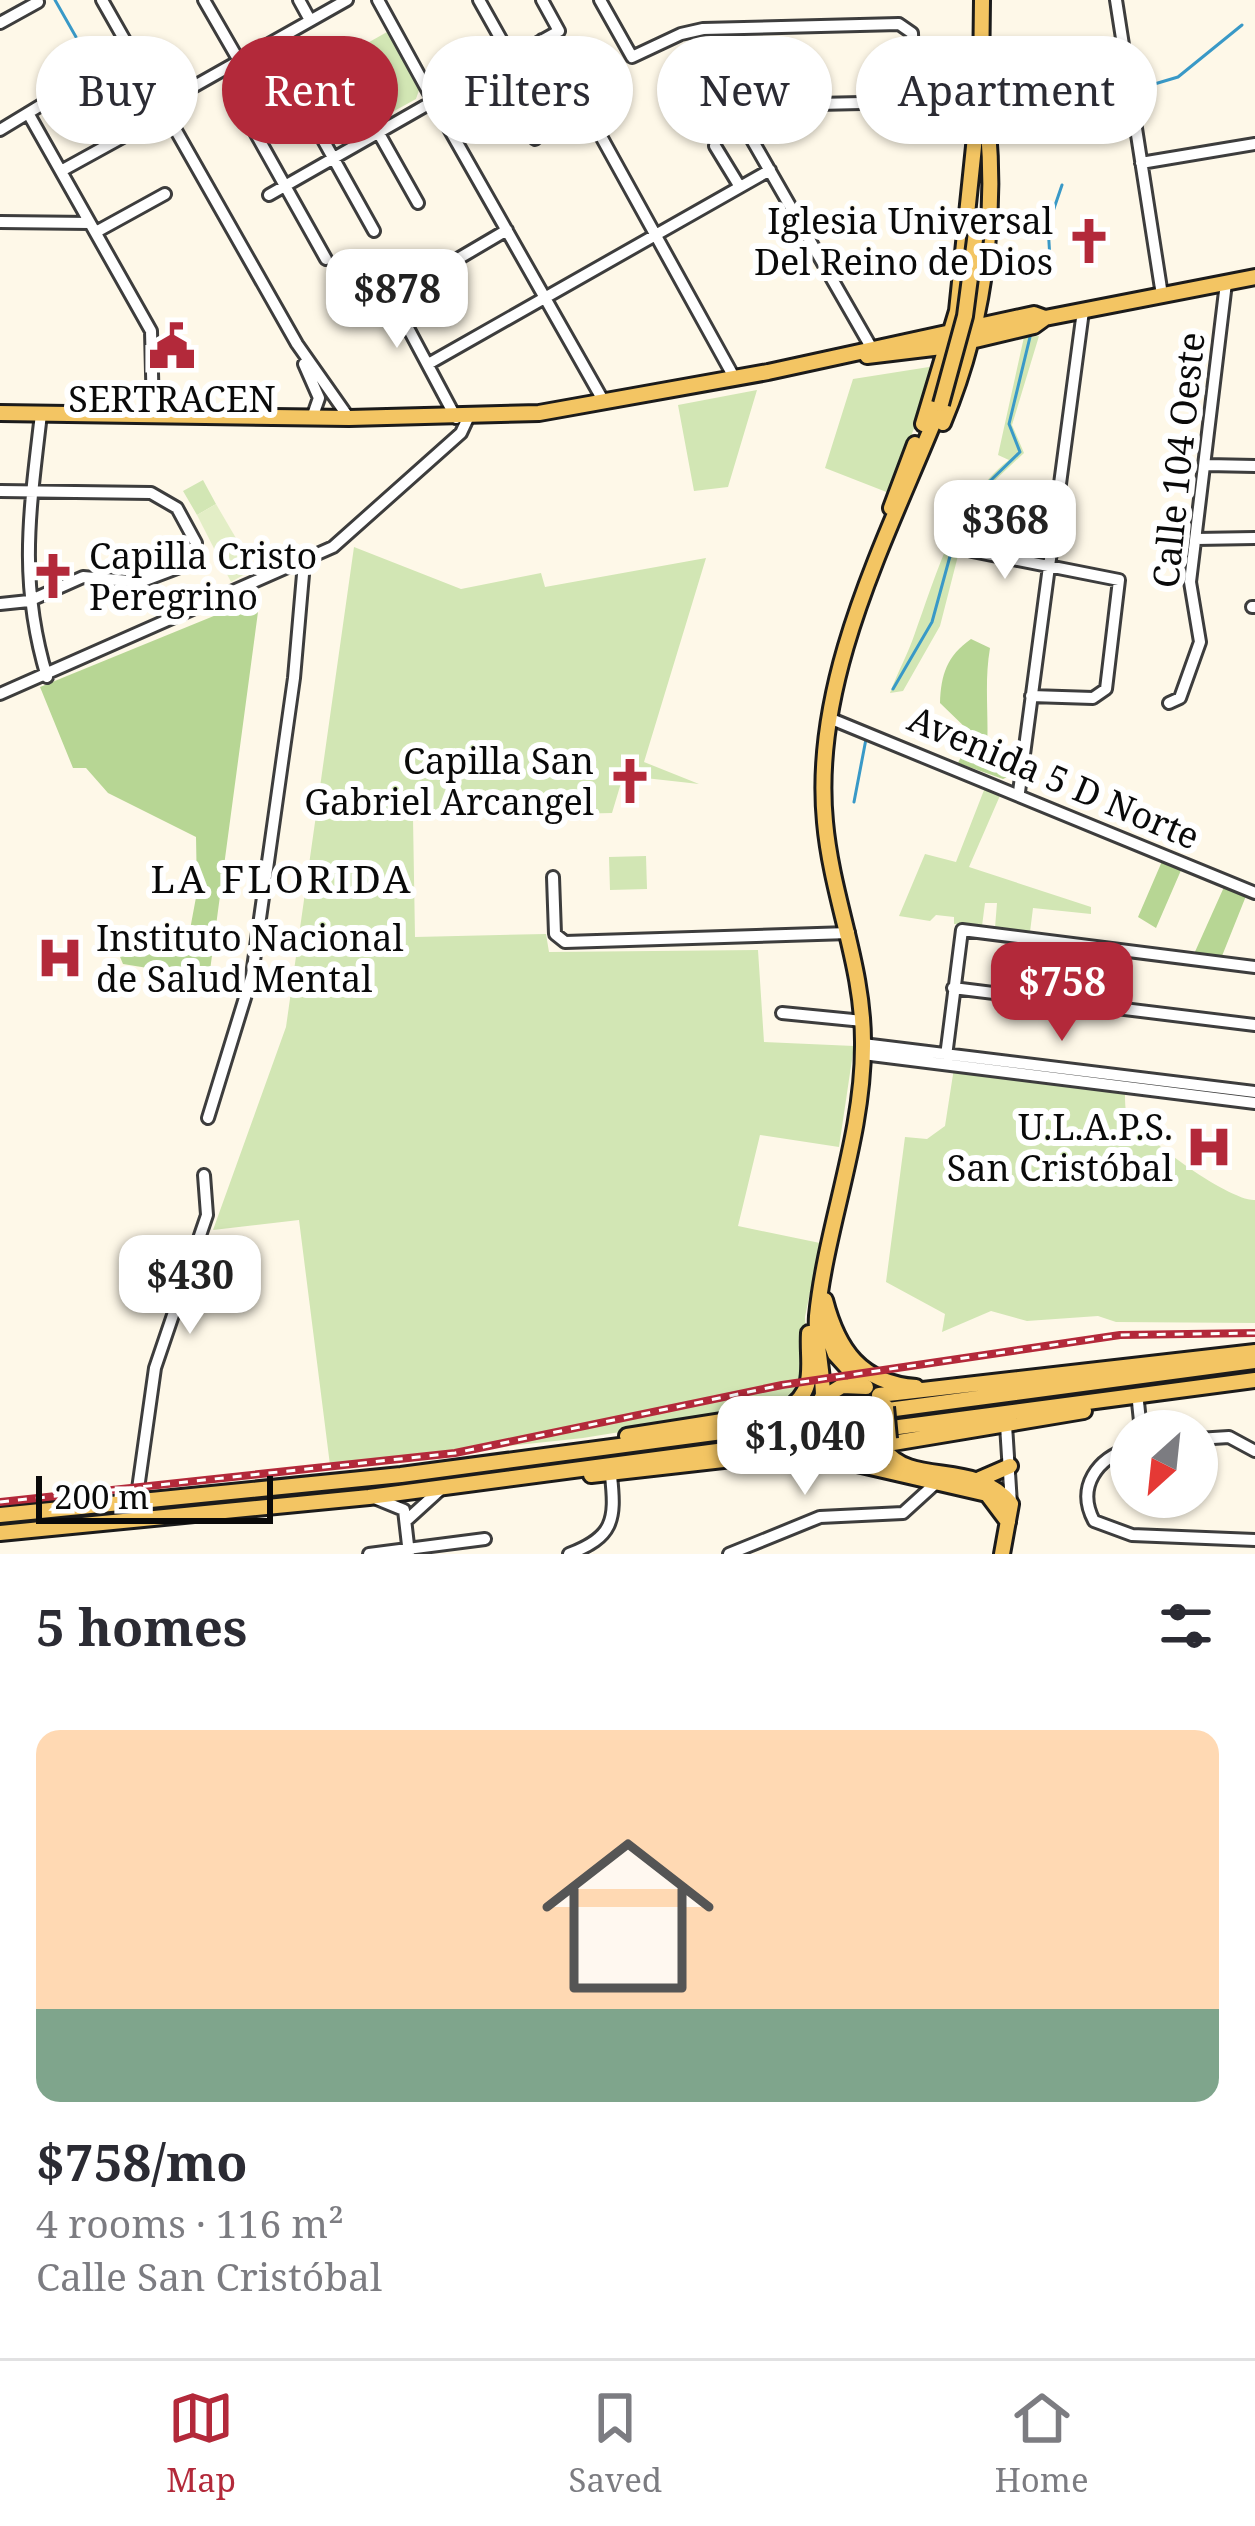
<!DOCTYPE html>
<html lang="en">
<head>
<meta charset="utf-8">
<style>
  :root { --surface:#fff; --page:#f7f7f7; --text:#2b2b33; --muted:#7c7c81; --line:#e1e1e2; --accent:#b3293a }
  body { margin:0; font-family:"Noto Serif",serif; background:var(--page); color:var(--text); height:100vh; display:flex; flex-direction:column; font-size:45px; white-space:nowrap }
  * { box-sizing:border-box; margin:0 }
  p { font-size:39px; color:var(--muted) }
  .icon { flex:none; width:66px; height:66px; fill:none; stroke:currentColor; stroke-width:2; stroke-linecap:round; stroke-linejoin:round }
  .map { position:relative; height:1554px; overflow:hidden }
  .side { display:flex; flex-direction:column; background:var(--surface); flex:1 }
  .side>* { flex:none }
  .banner { position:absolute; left:36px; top:36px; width:1185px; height:108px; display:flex; gap:24px }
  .needle { width:78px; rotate:207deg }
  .fabs { position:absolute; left:1110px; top:1410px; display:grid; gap:24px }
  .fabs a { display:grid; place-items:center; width:108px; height:108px; border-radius:50%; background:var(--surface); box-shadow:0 3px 9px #0004; font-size:60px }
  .scale { position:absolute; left:36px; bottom:30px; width:237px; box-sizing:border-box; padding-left:12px; border:6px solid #0a0a0a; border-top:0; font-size:33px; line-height:42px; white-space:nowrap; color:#0a0a0a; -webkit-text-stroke:9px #fff; paint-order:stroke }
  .price { position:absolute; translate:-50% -102px; padding:0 27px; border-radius:24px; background:#fff; color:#222; font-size:39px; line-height:78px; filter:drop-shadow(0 3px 6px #0008) }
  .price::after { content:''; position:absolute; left:50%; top:72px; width:36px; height:27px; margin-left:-18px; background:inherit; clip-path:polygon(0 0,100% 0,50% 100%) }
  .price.active { background:var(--accent); color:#fff }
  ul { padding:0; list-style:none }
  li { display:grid; align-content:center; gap:24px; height:636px; padding:0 36px }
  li+li { border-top:3px solid var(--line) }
  li span { display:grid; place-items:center; height:372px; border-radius:24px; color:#555 }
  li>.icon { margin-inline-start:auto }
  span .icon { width:216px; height:216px; fill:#fffc; stroke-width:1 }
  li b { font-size:51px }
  h2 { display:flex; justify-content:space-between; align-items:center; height:144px; padding:0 36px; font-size:51px }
  .chip { padding:0 42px; border-radius:54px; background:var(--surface); box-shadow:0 3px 9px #0004; font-size:42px; line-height:108px }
  .chip.active { background:var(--accent); color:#fff }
  .tabs { display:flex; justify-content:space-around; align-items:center; height:168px; border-top:3px solid var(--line); background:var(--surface); font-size:33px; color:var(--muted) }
  .tabs a { display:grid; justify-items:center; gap:6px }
  .tabs .active { color:var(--accent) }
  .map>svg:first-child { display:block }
  .green { fill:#d2e6b4 }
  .forest { fill:#b7d694 }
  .pitch { fill:#e3eec6 }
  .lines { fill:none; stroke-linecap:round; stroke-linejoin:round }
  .stream { stroke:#3999c7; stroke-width:3 }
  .minor-casing { stroke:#3d3d3d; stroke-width:16 }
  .major-casing { stroke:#1b1b1b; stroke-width:20 }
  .minor { stroke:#fff; stroke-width:10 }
  .major { stroke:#f3c563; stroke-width:14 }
  .rail-casing { stroke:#b3293a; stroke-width:8 }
  .rail { stroke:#fff; stroke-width:3; stroke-dasharray:9; stroke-linecap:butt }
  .major-bridge-casing { stroke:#1b1b1b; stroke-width:20; stroke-linecap:butt }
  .major-bridge { stroke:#f3c563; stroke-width:14 }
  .labels { text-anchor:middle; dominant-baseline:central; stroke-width:12; stroke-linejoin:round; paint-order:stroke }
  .poi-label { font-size:36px; fill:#0a0a0a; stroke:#fff; text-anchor:end }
  .street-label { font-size:36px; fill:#0a0a0a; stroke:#fff }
  .neighbourhood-label { font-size:39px; letter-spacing:3px; fill:#0a0a0a; stroke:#fff }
</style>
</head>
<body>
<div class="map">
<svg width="1255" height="1554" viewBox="0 0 1255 1554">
  <rect width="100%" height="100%" fill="#fef8e8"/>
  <path class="green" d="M 387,32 L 421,84 L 416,99 L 376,121 L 341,58 Z
    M 125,46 L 165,118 L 130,133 L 92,66 Z
    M 1039,336 L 1012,425 L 1024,453 L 993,482 L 972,540 L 961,544 L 940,626 L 903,691 L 890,693 C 897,673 908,654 915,633 C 938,570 956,501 1009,460 L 998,455 L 1024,337 Z
    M 929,367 L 935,374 L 889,493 L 825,468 L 853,379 Z
    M 757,390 L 728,487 L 694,491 L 678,405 Z
    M 203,480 L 216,504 L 197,515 L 183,491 Z
    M 354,547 L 461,589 L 541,573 L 545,587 L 706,558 L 644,762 L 699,784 L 645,778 L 644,769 L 627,763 L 612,813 L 413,818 L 415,937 L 546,934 L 549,952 L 758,950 L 764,1042 L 854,1046 L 839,1147 L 760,1135 L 738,1226 L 820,1243 L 805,1317 L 808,1370 L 791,1404 L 583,1438 L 330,1465 L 299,1220 L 213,1230 L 286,1027 Z
    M 986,785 L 1002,791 L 969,867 L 1091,907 L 1091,914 L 1033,908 L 1030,932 L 995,928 L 997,903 L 985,903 L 982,926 L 954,924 L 954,917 L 936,915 L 930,921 L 899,916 L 925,854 L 956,862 Z
    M 646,856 L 647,889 L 610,890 L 609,857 Z
    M 954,1068 L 1125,1090 C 1125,1091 1125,1108 1126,1109 C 1134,1134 1231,1202 1255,1200 L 1255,1323 L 1116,1322 L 1098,1316 L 1027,1321 L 991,1311 L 942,1332 L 945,1314 L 886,1282 L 905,1137 L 927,1139 L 945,1126 Z
    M 845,1392 L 865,1394 L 878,1405 L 822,1413 Z
    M 882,1436 L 854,1458 L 826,1444 L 826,1442 Z"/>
  <path class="forest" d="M 260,597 L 209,978 L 123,964 L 118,952 L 186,951 L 197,892 L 196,837 L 108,793 L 86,768 L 73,768 L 40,687 Z
    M 971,639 L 990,648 C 984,683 989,714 987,749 L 1019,753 L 1016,773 L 1003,779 L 958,763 L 972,734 L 940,703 C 941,674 947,656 971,639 Z
    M 1163,859 L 1182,868 L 1156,928 L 1138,917 Z
    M 1224,887 L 1246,896 L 1222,956 L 1194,954 Z"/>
  <path class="pitch" d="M 216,504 L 254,569 L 231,582 L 197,515 Z"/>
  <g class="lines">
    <path class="stream" d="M 55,0 L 76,37
      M 1141,88 L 1178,77 L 1242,25
      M 1080,132 L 1098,103 L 1122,91
      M 1050,259 L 1048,226 L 1062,185
      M 893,689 L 932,622 L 955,538 L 989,482 L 1020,452 L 1009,424 L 1030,337
      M 854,802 L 866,739"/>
    <defs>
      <path id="minor" d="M 102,0 L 297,344 L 349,418
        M 204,0 L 238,59
        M 299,0 L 310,20
        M 378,0 L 429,93
        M 479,0 L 511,57
        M 600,0 L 632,57 L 681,34 L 703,29 L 899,24 L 912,33 L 914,95 L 907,102 L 772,105 L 738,116
        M 1116,0 L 1162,295
        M 0,23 L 38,2
        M 542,40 L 582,112
        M 913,62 L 981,64
        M 341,66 L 418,203
        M 492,67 L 535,139
        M 716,77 L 871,347
        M 443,96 L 559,31 L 542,0
        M 302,102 L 374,231
        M 161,105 L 347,0
        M 242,109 L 326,259
        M 439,111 L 604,402
        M 28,113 L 151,331 L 153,414
        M 597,129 L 735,379
        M 0,130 L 94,73
        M 715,146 L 740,187
        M 1141,163 L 1255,144
        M 61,171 L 130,133
        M 269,195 L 425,106
        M 0,222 L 90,223
        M 96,232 L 165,194
        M 456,260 L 507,230
        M 375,266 L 456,418
        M 430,363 L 770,170
        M 304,364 L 319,398 L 312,418
        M 41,414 C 30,510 18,581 47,677
        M 1207,465 L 1255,466
        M 0,491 L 151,493 L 177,508 L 196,543 L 185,565 L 140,582 L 83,577 L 29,601 L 0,604
        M 1196,539 L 1255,538
        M 972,551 L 1119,580 L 1106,689 L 1093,698 L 1031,696
        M 1252,607 L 1255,607
        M 0,694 L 333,547 L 461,433 L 468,418
        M 1169,703 L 1180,698 L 1200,642 L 1190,582 L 1226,283
        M 829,718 L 1255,893
        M 1019,792 L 1083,311
        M 553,877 L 555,934 L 565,942 L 849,933
        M 953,988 L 1255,1025
        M 782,1013 L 863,1021
        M 863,1044 L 1255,1092
        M 863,1054 L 1255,1103
        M 945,1064 L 962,930 L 1255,967
        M 208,1118 L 252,975 L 294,678 L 304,563
        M 1138,1402 L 1141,1431
        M 1006,1425 L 1011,1504
        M 1197,1439 L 1229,1437 L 1255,1451
        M 1131,1448 C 1097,1458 1076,1487 1094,1521 L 1132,1535 L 1255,1540
        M 377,1499 L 404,1510 L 409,1554
        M 136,1503 L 155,1368 L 207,1215 L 204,1175
        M 408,1519 L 441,1489
        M 369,1554 L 485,1539
        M 569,1554 C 613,1537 616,1521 611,1476
        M 729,1554 L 820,1517 L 903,1513 L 936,1483"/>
      <path id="major" d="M 981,82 L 982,0
        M 867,356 L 950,346 L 1034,326 L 1045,318 L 1255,277
        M 0,413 L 349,418 L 539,413 L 768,372 L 1034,314 L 1045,318
        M 943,423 C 989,314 1001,191 981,75
        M 923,424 L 957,311 L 979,98
        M 891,508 L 915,444
        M 825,1300 C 838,1350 861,1383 916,1387
        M 824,1324 L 835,1354 L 864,1386
        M 879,1395 L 1255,1352
        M 823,1397 C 823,1370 815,1343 817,1316 C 826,1226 863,1138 863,1046 C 864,966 832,900 825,822 C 811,677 889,535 941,404
        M 821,1399 L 842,1386 L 866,1387
        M 787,1409 C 818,1390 807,1364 809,1333
        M 627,1436 L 817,1406
        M 887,1444 L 1084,1411
        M 884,1449 C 912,1488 974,1458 1011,1504 L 1002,1554
        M 824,1454 L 857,1464 L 888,1444
        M 857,1464 L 987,1494 L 1008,1522
        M 591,1475 L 804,1451 L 826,1456
        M 980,1479 L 1010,1466
        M 0,1515 L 401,1475 L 1255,1361
        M 0,1533 L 369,1497 L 1255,1380"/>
    </defs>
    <use href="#minor" class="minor-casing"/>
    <use href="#major" class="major-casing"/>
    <use href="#minor" class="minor"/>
    <use href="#major" class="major"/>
    <defs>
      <path id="rail" d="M 0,1502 L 455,1453 L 782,1385 L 1120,1335 L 1255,1333"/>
    </defs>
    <use href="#rail" class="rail-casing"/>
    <use href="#rail" class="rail"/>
    <defs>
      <path id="major-bridge" d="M 941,404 L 965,316 L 977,224
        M 886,1407 L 889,1439
        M 815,1412 L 821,1450"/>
    </defs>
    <use href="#major-bridge" class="major-bridge-casing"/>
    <use href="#major-bridge" class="major-bridge"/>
  </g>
  <defs>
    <symbol id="church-bare" viewBox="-9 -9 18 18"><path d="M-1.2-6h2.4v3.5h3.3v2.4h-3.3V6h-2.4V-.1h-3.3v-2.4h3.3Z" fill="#b3293a" stroke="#fff" stroke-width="2.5" paint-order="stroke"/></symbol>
    <symbol id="civic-bare" viewBox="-9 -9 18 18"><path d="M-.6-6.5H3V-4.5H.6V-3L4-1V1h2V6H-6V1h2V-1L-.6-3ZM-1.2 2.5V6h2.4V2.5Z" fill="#b3293a" stroke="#fff" stroke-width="2.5" paint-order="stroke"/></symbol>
    <symbol id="hospital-bare" viewBox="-9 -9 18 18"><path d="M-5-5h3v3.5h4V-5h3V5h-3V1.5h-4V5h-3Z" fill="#b3293a" stroke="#fff" stroke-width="2.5" paint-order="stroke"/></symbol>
  </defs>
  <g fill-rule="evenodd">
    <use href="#church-bare" x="1056" y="208" width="66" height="66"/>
    <use href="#civic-bare" x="139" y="313" width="66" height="66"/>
    <use href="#church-bare" x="20" y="543" width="66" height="66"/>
    <use href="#church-bare" x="597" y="748" width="66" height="66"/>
    <use href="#hospital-bare" x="27" y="925" width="66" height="66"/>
    <use href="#hospital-bare" x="1176" y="1114" width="66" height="66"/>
  </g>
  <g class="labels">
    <g class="poi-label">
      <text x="1053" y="220">Iglesia Universal<tspan x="1053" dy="41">Del Reino de Dios</tspan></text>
      <text x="172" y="398" text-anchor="middle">SERTRACEN</text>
      <text x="89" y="555" text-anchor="start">Capilla Cristo<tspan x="89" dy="41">Peregrino</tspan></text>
      <text x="594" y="760">Capilla San<tspan x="594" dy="41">Gabriel Arcangel</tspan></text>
      <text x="96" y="937" text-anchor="start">Instituto Nacional<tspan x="96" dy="41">de Salud Mental</tspan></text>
      <text x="1173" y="1126">U.L.A.P.S.<tspan x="1173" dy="41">San Cristóbal</tspan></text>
    </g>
    <g class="street-label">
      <text transform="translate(1178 460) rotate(-84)">Calle 104 Oeste</text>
      <text transform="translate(1054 777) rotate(23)">Avenida 5 D Norte</text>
    </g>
    <g class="neighbourhood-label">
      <text x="282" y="877">LA FLORIDA</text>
    </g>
  </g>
</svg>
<div class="fabs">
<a><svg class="needle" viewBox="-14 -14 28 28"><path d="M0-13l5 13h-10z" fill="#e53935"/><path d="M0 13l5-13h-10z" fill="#7c7c81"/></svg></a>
</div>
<div class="scale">200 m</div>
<b class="price" style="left:397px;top:351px">$878</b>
<b class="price" style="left:1005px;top:582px">$368</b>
<b class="price active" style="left:1062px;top:1044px">$758</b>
<b class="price" style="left:190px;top:1337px">$430</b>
<b class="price" style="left:805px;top:1498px">$1,040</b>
<div class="banner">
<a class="chip">Buy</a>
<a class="chip active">Rent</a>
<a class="chip">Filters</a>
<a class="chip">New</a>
<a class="chip">Apartment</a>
</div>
</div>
<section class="side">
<h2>5 homes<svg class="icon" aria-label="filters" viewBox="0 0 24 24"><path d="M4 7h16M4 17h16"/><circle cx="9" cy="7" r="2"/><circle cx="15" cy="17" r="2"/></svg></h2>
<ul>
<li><span style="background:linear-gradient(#ffd9b3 75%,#7fa58c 0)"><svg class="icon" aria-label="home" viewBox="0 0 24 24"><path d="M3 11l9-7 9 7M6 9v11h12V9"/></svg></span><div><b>$758/mo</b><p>4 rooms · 116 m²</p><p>Calle San Cristóbal</p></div></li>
</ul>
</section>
<nav class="tabs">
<a class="active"><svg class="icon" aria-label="map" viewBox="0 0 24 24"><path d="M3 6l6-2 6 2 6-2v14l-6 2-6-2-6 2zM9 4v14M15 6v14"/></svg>Map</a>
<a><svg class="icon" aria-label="saved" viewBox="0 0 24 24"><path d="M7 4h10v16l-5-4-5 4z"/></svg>Saved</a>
<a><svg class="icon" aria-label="home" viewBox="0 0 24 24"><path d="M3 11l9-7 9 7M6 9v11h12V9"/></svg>Home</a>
</nav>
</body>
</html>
